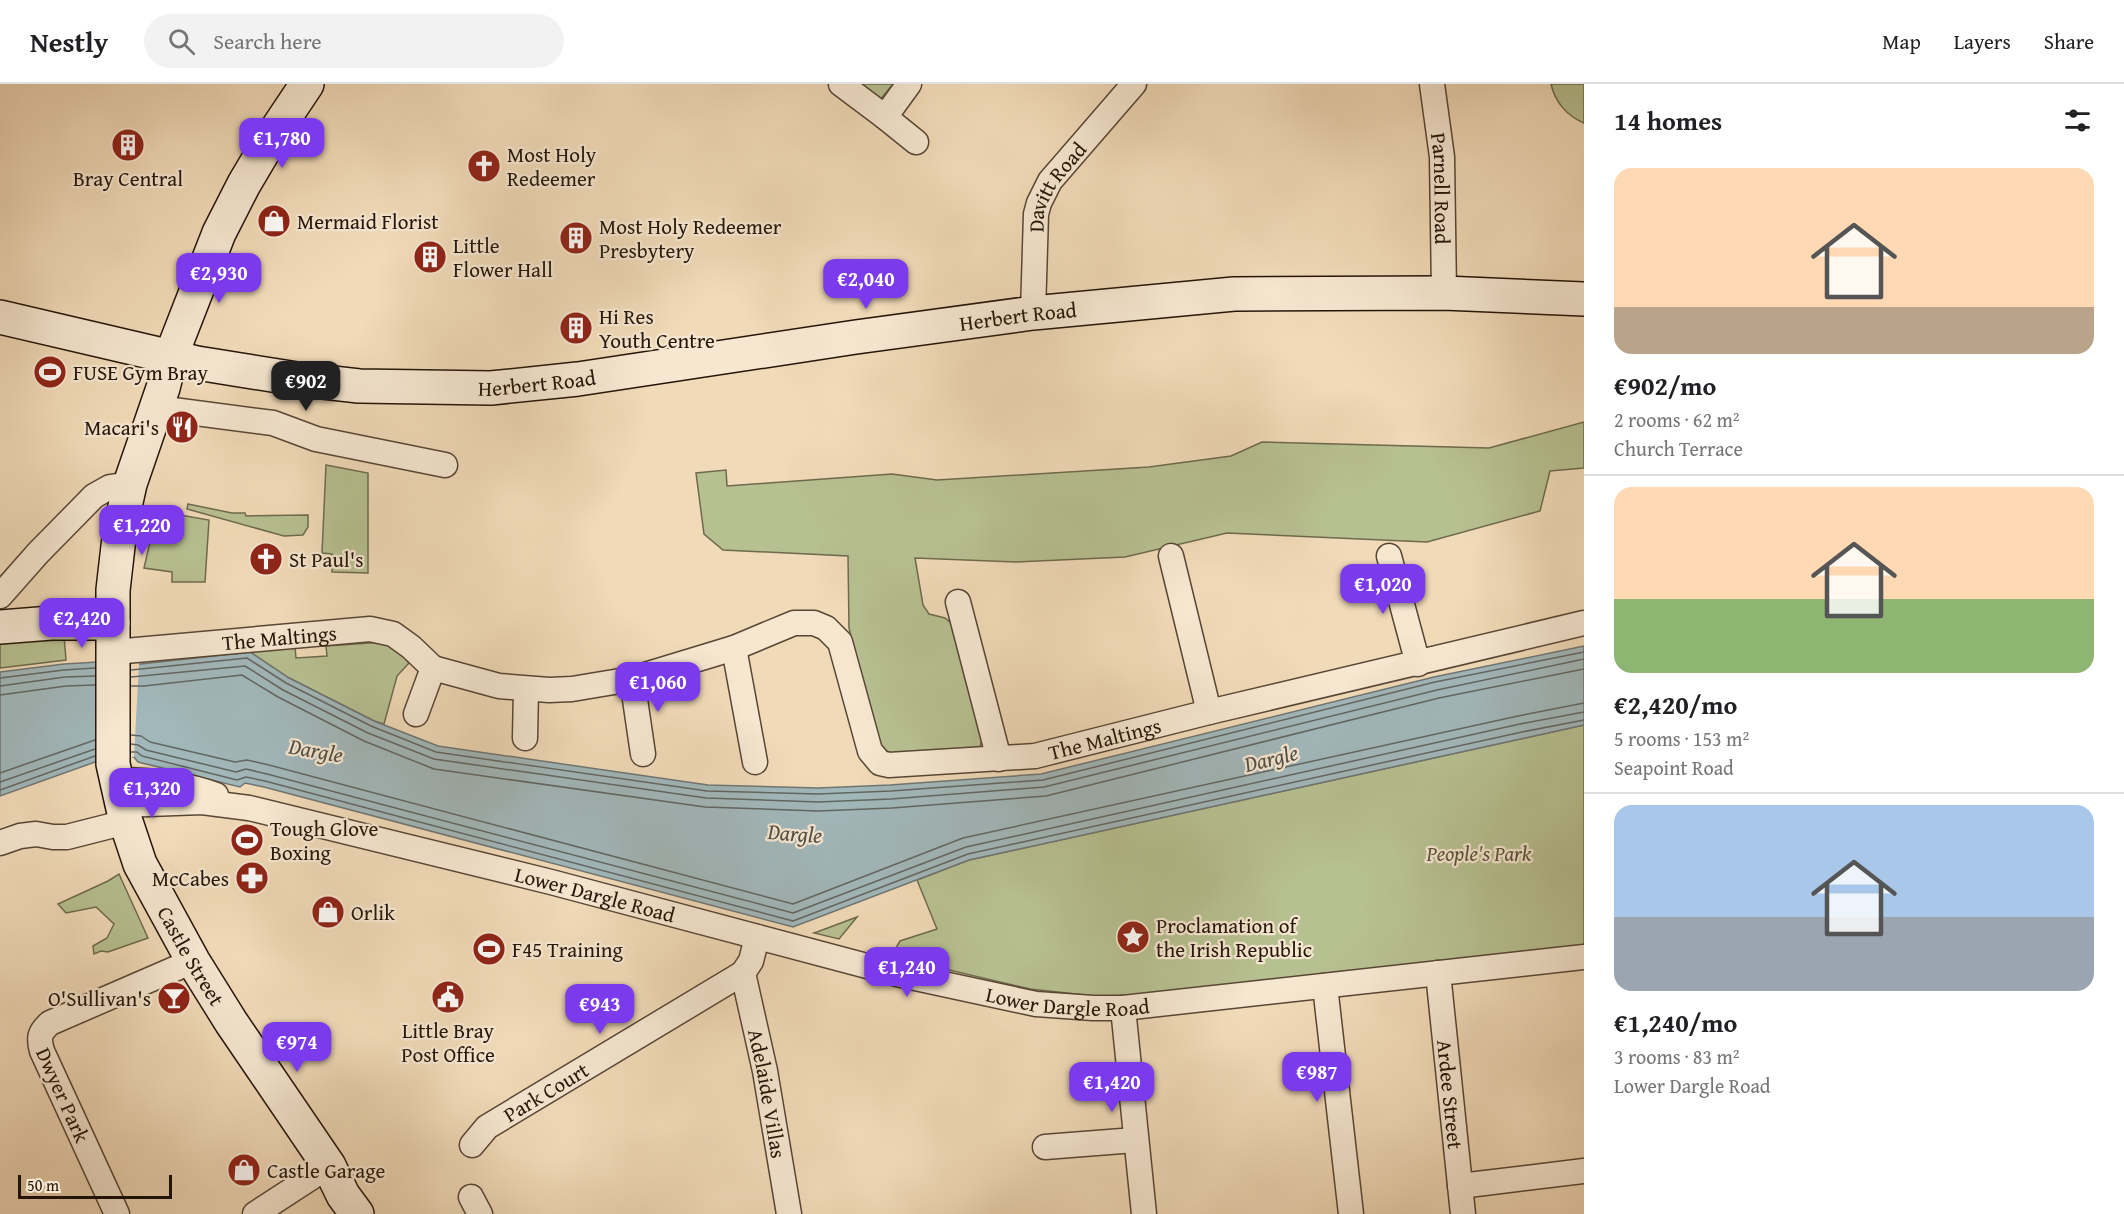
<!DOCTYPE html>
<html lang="en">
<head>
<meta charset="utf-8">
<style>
  :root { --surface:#fff; --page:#f2f2f2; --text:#202124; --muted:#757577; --line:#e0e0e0; --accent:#7c3aed }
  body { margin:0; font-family:"Gentium Book Plus",serif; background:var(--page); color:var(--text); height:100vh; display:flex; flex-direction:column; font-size:22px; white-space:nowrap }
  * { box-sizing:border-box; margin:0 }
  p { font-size:20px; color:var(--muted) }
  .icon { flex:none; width:33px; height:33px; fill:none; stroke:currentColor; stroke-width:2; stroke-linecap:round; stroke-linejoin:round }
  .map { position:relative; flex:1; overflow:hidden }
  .drawer { display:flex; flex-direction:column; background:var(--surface); width:540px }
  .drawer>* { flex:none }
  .scale { position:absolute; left:18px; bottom:15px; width:154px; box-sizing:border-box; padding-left:6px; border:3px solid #251509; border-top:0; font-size:16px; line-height:21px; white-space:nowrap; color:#251509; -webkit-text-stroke:4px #f6e7d1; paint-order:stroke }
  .price { position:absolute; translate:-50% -51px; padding:0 14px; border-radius:12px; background:var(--accent); color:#fff; font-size:20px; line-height:39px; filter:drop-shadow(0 2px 3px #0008) }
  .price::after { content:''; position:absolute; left:50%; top:36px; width:18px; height:14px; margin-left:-9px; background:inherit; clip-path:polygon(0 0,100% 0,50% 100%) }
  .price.selected { background:#222; color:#fff }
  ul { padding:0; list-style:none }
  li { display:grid; align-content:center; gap:12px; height:318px; padding:0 30px }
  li+li { border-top:2px solid var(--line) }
  li span { display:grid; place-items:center; height:186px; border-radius:18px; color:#555 }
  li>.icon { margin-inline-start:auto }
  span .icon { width:108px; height:108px; fill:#fffc; stroke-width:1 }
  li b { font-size:26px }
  h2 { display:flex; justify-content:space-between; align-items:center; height:72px; padding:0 30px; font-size:26px }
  header { display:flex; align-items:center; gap:36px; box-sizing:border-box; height:84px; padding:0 30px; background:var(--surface); border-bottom:2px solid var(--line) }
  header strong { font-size:28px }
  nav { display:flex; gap:33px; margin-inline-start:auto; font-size:21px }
  .search { width:420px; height:54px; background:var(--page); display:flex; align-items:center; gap:15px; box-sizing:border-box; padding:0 21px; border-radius:33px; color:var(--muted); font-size:22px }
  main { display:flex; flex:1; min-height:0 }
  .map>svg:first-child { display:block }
  .green { fill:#b7c091; stroke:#6e6a4d; stroke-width:1.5 }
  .water { fill:#a1b7ba; stroke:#6f7673; stroke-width:1.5 }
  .pier { fill:#f1dab8 }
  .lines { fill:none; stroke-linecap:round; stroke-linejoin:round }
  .shore { stroke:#636662; stroke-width:1.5 }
  .street-casing { stroke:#584635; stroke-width:27 }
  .secondary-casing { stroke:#251509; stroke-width:36 }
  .street { stroke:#f6e7d1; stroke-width:24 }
  .secondary { stroke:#f6e7d1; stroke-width:33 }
  .labels { text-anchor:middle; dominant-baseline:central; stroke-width:4.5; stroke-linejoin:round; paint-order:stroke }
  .poi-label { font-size:21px; fill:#251509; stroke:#f6e7d1; text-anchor:start }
  .street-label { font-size:21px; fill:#251509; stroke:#f6e7d1 }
  .park-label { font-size:21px; font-style:italic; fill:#585139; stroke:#f6e7d1 }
  .water-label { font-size:22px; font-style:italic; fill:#504e47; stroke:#f6e7d1 }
</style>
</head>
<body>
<header>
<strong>Nestly</strong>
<div class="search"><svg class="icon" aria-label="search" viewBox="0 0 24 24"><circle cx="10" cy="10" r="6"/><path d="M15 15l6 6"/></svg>Search here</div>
<nav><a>Map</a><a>Layers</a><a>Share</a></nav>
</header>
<main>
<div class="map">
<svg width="1584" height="1130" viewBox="0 0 1584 1130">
  <rect width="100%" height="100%" fill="#f1dab8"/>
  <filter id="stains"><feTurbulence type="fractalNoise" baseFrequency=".00333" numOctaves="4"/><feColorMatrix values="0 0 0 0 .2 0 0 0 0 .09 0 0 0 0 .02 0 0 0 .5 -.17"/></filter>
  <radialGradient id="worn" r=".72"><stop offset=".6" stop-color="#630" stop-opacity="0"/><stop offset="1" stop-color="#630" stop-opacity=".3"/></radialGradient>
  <path class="green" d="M 860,0 L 893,0 L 880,16 Z
    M 1551,0 L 1584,0 L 1584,39 C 1567,32 1555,18 1551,0 Z
    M 1584,338 L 1584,384 L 1550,387 L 1540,427 L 1427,458 L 1227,449 L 1125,473 L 1016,478 L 915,474 L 923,521 L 929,530 L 945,534 L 952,540 L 982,655 L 980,663 L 892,670 L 877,661 L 849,544 L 848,472 L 723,466 L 704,450 L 696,389 L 726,386 L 727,402 L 892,390 L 937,396 L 1149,383 L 1231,372 L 1262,358 L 1489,364 Z
    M 326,381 L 368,389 L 368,489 L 332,488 L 332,470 L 322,469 Z
    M 188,420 L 232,429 L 245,429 L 246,432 L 308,431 L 308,443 L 303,451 L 284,452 L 187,425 Z
    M 157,427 L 209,436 L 205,498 L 172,498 L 172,488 L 144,484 Z
    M 64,552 L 66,576 L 0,584 L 0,557 Z
    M 385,558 L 402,570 L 409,579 L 397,592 L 384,640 L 374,637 L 289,594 L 250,568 L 295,563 L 296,574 L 327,572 L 326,562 Z
    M 1584,641 L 1584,862 L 1113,914 L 1030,905 L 894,873 L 897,862 L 900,857 L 937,845 L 917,796 L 969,776 Z
    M 119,790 L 148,854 L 108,868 L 101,867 L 94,870 L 93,862 L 107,854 L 114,840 L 96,823 L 66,829 L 58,820 L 108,797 Z
    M 857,833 L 839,855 L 814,849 L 817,848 Z"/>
  <path class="water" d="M 1584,562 L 1584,641 L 969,776 L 793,843 L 264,703 L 245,699 L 240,703 L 138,678 L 134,673 L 95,678 L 0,712 L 0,588 L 64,580 L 98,578 L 141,580 L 250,568 L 289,594 L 374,637 L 438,662 L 708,701 L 818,704 L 890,701 L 1041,690 L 1434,593 Z"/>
  <path class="pier" d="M 100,578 L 139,579 L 134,673 L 116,679 Z"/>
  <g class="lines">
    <path class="shore" d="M 131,586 L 247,574 L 286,599 L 371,642 L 436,668 L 707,707 L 818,710 L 891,707 L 1043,696 L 1435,598 L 1584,568
      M 131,593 L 245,582 L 283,606 L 368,649 L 434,675 L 706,714 L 818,718 L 891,715 L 1044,703 L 1437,606 L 1584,575
      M 0,594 L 64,586 L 95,584
      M 0,602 L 65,593 L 95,592
      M 131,602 L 144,602 L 242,591 L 278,613 L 364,657 L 434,685 L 705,723 L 818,727 L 892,724 L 1046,712 L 1439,614 L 1584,585
      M 0,611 L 66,602 L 95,601
      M 131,651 L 141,652 L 150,658 L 235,678 L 247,676 L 269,681 L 793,820 L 963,754 L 1518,632 L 1584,619
      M 131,660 L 138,661 L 146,666 L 236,688 L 246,685 L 267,690 L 793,829 L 966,763 L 1520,640 L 1584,628
      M 131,668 L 137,668 L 142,672 L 237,696 L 246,693 L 265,697 L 793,837 L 968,770 L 1522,648 L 1584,636
      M 0,689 L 95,656
      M 0,698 L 95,665
      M 0,706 L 95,672"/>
    <defs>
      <g id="street">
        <path d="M 841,0 L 885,33 L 909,0"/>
        <path id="s1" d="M 1432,0 L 1442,73 L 1444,209"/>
        <path d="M 885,33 L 916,58"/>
        <path id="s2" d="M 1033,229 L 1036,130 L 1039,119 L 1050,97 L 1134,0"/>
        <path d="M 157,322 L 173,326 L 273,339 L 316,355 L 445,381"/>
        <path d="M 1171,472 L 1209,628"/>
        <path d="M 1389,472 L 1418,580"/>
        <path d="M 0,512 L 38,469 L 94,412 L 110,403 L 130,400"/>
        <path d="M 958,518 L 999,675"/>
        <path d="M 734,564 L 755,678"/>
        <path id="s3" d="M 114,568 L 370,545 L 393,550 L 411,563 L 433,584 L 499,602 L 549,606 L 572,605 L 632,595 L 734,564 L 794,539 L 814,539 L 826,544 L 840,558 L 870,667 L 880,679 L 889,681 L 1035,672 L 1209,628 L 1584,539"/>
        <path d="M 632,595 L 643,670"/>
        <path d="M 416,630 L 433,584"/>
        <path d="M 525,654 L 526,605"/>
        <path d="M 116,696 C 150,696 184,699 216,711"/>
        <path id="s4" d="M 122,721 L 202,718 L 249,724 L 551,798 L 897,890 L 1036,920 L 1093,924 L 1123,924 L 1584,873"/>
        <path d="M 0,759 L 20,752 L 36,750 L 53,753 L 67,753 L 126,738"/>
        <path id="s5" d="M 743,889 L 765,987 L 789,1130"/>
        <path id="s6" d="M 1438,889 L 1463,1130"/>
        <path d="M 1325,902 L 1351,1130"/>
        <path d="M 1123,924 L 1144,1130"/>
        <path id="s7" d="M 472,1061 L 487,1043 L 743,889 L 751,877 L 757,853"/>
        <path d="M 1045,1063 L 1135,1056"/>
        <path d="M 1460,1102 L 1584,1087"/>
        <path d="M 471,1113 L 480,1130"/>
        <path d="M 117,1130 L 42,967 C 38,953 40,948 50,939 L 193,877"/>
        <path d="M 255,1130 L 329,1082"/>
      </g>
      <g id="secondary">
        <path id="s8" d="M 307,0 L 273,51 L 244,100 L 219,149 L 171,272 L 163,304 L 130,400 L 120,445 L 113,506 L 113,680 L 126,738 L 140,780 L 193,877 L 231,938 L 329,1082 L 343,1111 L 357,1130"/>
        <path id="s9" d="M 0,233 L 197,279 L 297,295 L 359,302 L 491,304 L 578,295 L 856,253 L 1033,229 L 1234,210 L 1444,209 L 1584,215"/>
        <path d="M 0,543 L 51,539 L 113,539"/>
      </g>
    </defs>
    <use href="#street" class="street-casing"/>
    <use href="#secondary" class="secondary-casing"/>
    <use href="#street" class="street"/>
    <use href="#secondary" class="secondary"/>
  </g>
  <defs>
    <symbol id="building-disc" viewBox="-11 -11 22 22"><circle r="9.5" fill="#8f2418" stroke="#f6e7d1"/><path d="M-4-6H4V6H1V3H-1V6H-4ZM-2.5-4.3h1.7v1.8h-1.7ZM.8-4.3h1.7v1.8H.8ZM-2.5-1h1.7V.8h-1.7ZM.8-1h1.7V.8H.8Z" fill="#fff"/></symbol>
    <symbol id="church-disc" viewBox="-11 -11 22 22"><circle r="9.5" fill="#8f2418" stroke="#f6e7d1"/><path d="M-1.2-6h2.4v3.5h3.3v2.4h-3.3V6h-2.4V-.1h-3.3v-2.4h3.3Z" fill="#fff"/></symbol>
    <symbol id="shop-disc" viewBox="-11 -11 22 22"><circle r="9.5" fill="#8f2418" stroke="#f6e7d1"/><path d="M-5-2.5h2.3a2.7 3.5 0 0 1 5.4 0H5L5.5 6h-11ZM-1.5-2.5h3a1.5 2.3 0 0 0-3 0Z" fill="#fff"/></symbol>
    <symbol id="stadium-disc" viewBox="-11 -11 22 22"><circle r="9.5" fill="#8f2418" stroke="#f6e7d1"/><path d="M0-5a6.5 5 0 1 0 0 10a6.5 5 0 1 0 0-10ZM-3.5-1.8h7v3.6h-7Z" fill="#fff"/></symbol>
    <symbol id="restaurant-disc" viewBox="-11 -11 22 22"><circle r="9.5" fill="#8f2418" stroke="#f6e7d1"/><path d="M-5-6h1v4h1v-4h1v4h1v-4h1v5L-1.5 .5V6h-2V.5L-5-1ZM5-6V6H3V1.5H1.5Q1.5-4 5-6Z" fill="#fff"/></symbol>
    <symbol id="pharmacy-disc" viewBox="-11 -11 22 22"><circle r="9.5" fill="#8f2418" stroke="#f6e7d1"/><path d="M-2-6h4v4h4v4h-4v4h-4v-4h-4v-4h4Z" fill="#fff"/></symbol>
    <symbol id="sight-disc" viewBox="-11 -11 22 22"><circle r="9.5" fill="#8f2418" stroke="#f6e7d1"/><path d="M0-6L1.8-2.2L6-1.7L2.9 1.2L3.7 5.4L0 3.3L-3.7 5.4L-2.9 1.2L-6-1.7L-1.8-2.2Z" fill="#fff"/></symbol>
    <symbol id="civic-disc" viewBox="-11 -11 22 22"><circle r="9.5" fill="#8f2418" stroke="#f6e7d1"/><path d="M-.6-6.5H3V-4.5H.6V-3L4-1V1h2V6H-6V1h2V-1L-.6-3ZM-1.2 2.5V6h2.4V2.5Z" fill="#fff"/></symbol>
    <symbol id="bar-disc" viewBox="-11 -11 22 22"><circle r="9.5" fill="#8f2418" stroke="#f6e7d1"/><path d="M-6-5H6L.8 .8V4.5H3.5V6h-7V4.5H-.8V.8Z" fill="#fff"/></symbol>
  </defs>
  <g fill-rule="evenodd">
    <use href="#building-disc" x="109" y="42" width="38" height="38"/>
    <use href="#church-disc" x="465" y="63" width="38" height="38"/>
    <use href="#shop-disc" x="255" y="118" width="38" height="38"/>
    <use href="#building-disc" x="557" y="135" width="38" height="38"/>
    <use href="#building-disc" x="411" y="154" width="38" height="38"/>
    <use href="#building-disc" x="557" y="225" width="38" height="38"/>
    <use href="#stadium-disc" x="31" y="269" width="38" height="38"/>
    <use href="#restaurant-disc" x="163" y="324" width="38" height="38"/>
    <use href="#church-disc" x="247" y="456" width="38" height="38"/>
    <use href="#stadium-disc" x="228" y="737" width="38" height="38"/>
    <use href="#pharmacy-disc" x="233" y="775" width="38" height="38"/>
    <use href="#shop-disc" x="309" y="809" width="38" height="38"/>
    <use href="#sight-disc" x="1114" y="834" width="38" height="38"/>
    <use href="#stadium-disc" x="470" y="846" width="38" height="38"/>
    <use href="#civic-disc" x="429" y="894" width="38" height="38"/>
    <use href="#bar-disc" x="155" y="895" width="38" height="38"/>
    <use href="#shop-disc" x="225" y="1067" width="38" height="38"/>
  </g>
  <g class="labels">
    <g class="poi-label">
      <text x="507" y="70">Most Holy<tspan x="507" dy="24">Redeemer</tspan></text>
      <text x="128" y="94" text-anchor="middle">Bray Central</text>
      <text x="297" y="137">Mermaid Florist</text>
      <text x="599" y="142">Most Holy Redeemer<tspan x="599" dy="24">Presbytery</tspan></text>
      <text x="453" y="161">Little<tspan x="453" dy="24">Flower Hall</tspan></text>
      <text x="599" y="232">Hi Res<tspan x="599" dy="24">Youth Centre</tspan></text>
      <text x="73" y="288">FUSE Gym Bray</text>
      <text x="159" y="343" text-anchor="end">Macari's</text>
      <text x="289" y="475">St Paul's</text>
      <text x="270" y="744">Tough Glove<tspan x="270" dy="24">Boxing</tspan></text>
      <text x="229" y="794" text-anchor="end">McCabes</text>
      <text x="351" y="828">Orlik</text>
      <text x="1156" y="841">Proclamation of<tspan x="1156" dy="24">the Irish Republic</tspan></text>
      <text x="512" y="865">F45 Training</text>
      <text x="151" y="914" text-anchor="end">O'Sullivan's</text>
      <text x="448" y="946" text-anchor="middle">Little Bray<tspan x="448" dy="24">Post Office</tspan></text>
      <text x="267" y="1086">Castle Garage</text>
    </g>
    <g class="street-label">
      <text stroke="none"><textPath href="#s1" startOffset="105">Parnell Road</textPath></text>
      <text stroke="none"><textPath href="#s2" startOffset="132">Davitt Road</textPath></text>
      <text stroke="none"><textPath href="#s9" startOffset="1030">Herbert Road</textPath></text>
      <text stroke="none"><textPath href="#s9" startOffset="544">Herbert Road</textPath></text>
      <text stroke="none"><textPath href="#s3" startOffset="166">The Maltings</textPath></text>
      <text stroke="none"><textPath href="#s3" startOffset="1116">The Maltings</textPath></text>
      <text stroke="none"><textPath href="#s4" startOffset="484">Lower Dargle Road</textPath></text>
      <text stroke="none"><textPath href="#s8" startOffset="930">Castle Street</textPath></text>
      <text stroke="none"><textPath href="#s4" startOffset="970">Lower Dargle Road</textPath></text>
      <text stroke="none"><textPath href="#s7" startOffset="92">Park Court</textPath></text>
      <text stroke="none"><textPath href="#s5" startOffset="123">Adelaide Villas</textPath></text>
      <text stroke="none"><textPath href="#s6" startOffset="122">Ardee Street</textPath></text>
      <text transform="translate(63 1011) rotate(66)">Dwyer Park</text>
    </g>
    <g class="park-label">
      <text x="1479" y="769">People's Park</text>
    </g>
    <g class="water-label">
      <text transform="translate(316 666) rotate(10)">Dargle</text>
      <text transform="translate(1271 674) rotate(-14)">Dargle</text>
      <text transform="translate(795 749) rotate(4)">Dargle</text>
    </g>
  </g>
  <rect width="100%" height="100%" filter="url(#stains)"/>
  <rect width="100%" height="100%" fill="url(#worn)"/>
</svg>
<div class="scale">50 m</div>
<b class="price" style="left:282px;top:85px">€1,780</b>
<b class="price" style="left:219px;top:220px">€2,930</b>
<b class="price" style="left:866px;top:226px">€2,040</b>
<b class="price selected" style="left:306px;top:328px">€902</b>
<b class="price" style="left:142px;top:472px">€1,220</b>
<b class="price" style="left:1383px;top:531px">€1,020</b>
<b class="price" style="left:82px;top:565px">€2,420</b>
<b class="price" style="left:658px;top:629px">€1,060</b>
<b class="price" style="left:152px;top:735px">€1,320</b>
<b class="price" style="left:907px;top:914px">€1,240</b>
<b class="price" style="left:600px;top:951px">€943</b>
<b class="price" style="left:297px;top:989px">€974</b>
<b class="price" style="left:1317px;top:1019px">€987</b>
<b class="price" style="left:1112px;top:1029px">€1,420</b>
</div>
<section class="drawer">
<h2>14 homes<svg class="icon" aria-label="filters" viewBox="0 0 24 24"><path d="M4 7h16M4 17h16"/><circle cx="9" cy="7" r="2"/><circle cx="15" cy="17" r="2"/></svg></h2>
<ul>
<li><span style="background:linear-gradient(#ffd9b3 75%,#b9a48a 0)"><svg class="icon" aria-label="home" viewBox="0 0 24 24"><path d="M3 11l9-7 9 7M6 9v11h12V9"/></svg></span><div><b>€902/mo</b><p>2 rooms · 62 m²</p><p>Church Terrace</p></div></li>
<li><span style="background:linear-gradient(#ffd9b3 60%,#8fb573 0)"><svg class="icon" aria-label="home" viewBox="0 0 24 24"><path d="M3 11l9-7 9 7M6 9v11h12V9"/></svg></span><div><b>€2,420/mo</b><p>5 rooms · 153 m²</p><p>Seapoint Road</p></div></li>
<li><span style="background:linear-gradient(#a9c7e8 60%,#9aa5b1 0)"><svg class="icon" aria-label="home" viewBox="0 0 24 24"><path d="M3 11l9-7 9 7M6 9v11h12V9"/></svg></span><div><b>€1,240/mo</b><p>3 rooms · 83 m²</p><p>Lower Dargle Road</p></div></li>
</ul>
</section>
</main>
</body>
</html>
